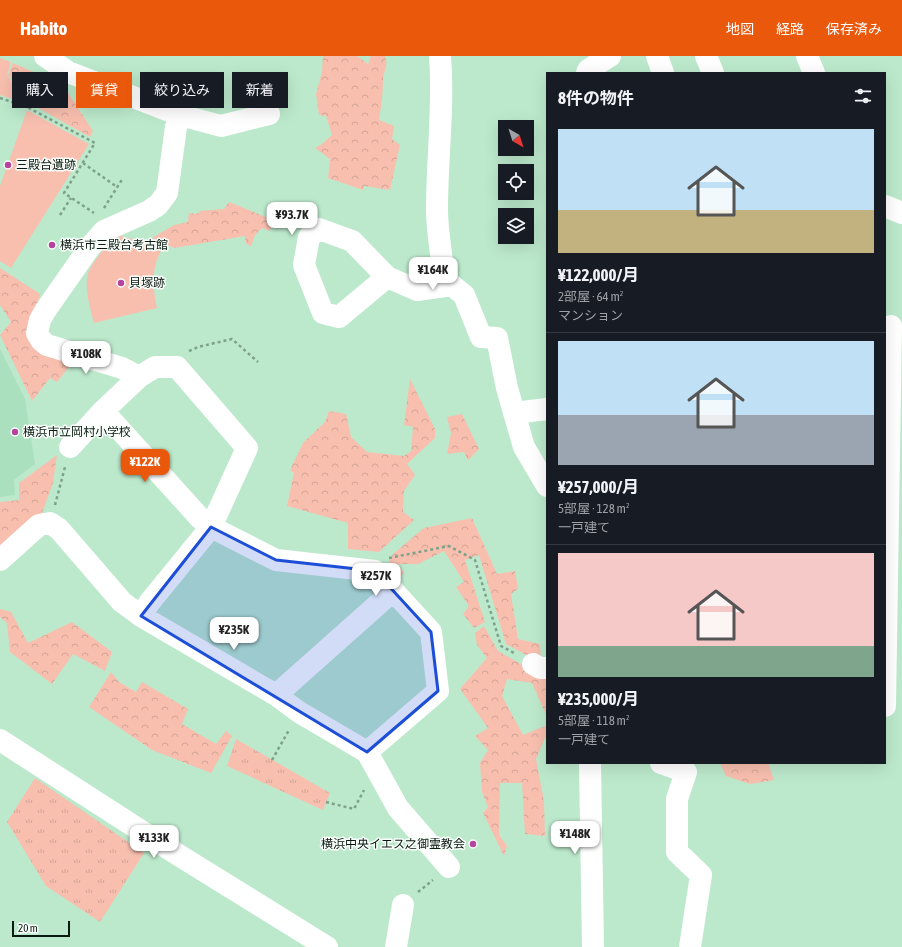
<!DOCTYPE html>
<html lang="ja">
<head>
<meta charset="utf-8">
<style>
  :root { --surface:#171b24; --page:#20242c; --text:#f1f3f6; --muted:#9ea1a6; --line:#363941; --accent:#ea580c }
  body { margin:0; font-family:"Asap Condensed","Noto Sans JP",sans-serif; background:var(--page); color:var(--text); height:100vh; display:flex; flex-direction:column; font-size:15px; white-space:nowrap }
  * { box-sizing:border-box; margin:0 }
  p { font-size:13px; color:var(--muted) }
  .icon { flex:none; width:22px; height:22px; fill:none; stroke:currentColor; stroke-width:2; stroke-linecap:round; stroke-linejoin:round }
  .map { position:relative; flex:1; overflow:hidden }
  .details { position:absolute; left:546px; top:16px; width:340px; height:692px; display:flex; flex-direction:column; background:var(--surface); border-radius:0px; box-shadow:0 4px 16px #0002 }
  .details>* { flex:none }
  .top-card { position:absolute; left:12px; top:16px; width:380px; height:36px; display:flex; gap:8px }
  .needle { width:26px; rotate:141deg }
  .tools { position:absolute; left:498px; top:64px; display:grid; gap:8px }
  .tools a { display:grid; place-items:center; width:36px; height:36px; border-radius:0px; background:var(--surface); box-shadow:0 4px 16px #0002; font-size:20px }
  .scale { position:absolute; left:12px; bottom:10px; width:58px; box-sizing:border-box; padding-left:4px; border:2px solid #091a10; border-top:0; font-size:11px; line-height:14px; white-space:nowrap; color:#091a10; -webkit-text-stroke:3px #fafffc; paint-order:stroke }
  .price { position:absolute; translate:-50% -34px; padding:0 9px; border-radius:8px; background:#fff; color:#222; font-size:13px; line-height:26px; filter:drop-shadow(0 1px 2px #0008) }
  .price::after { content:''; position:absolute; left:50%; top:24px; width:12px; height:9px; margin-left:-6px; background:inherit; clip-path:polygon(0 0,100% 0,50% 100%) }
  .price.current { background:var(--accent); color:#fff }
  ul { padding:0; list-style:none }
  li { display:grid; align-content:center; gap:8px; height:212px; padding:0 12px }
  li+li { border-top:1px solid var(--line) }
  li span { display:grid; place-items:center; height:124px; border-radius:0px; color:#555 }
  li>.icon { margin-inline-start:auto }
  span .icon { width:72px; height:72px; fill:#fffc; stroke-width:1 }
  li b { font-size:17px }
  h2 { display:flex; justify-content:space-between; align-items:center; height:48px; padding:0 12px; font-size:17px }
  .pill { padding:0 14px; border-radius:0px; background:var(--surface); box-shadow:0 4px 16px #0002; font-size:14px; line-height:36px }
  .pill.current { background:var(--accent); color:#fff }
  header { display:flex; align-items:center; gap:24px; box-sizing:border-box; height:56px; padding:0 20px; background:var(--accent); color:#fff }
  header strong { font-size:19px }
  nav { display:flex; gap:22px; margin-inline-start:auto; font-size:14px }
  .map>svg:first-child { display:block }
  .built { fill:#abe0be }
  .grass { fill:#f8bfaf }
  .forest { fill:url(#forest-crowns) }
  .park { fill:url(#park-tufts) }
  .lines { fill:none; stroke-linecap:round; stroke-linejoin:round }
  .path { stroke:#7ea18a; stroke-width:2.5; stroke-dasharray:3 3; stroke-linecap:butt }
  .minor { stroke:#fff; stroke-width:22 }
  .marked { fill:#1d4ed8; fill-opacity:0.2; stroke:#1d4ed8; stroke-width:3; stroke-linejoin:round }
  .poi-dot { fill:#b5449f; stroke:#fafffc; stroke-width:1.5 }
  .labels { text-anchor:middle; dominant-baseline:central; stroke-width:3; stroke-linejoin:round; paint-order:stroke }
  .poi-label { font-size:12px; fill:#091a10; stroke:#fafffc; text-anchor:start }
</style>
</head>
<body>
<header>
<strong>Habito</strong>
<nav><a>地図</a><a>経路</a><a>保存済み</a></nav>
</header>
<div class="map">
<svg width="902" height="891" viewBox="0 0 902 891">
  <defs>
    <pattern id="forest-crowns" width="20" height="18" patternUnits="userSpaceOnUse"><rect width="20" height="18" fill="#f8bfaf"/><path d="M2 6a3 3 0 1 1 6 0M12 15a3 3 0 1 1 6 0" fill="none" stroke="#d3a496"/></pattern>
    <pattern id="park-tufts" width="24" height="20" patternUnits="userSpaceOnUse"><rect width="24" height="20" fill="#f8bfaf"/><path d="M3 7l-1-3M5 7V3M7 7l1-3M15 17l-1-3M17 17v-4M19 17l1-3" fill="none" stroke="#d3a496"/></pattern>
  </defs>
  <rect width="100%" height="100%" fill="#bce9cc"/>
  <path class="built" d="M 0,293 L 25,343 L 35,408 L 14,424 L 15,439 L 0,441 Z"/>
  <path class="grass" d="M 0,2 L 11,6 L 7,19 L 28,48 L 0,39 Z
    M 27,54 L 89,88 L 11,212 L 0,205 L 0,130 Z
    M 115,179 L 164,190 C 151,209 152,229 157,252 L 94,267 C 90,253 84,231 88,217 C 91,209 109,185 115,179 Z"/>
  <path class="forest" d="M 323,0 L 357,0 L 368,8 L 371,0 L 385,0 C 389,12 383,14 383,25 C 383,38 381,51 379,64 L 394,70 L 392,83 L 400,89 L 390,134 L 364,130 L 363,134 L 328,122 L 330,103 L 315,92 L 322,88 L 332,79 L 326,60 L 319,59 L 316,38 L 322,16 Z
    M 13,7 L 63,29 L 93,75 L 90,81 L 31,48 L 8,19 Z
    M 229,146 L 273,164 L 270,175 L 262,172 L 255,179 L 251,190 L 246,188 L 245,180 L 174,192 L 152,182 L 174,169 L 188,166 L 189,157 L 197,158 L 200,155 L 224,153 Z
    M 0,212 L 40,238 L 28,283 L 73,306 L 57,326 L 50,322 L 32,345 L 0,279 L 11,266 L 0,249 Z
    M 410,323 L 435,373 L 435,382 L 407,408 L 415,419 L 404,435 L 403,456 L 414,464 L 379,496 L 348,493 L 348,467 L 287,450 L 294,417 L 290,414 L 303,387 L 325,366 L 329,355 L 346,358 L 351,381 L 367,396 L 404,400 L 411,395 L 413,371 L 404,369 Z
    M 462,358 L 479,393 L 468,404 L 464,396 L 447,398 L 451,377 L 447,361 Z
    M 57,399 L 53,427 L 42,457 L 0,493 L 0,446 L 19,444 L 19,427 Z
    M 472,462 L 497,518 L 515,515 L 518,533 L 511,538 L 518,583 L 540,588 L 541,607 L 506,588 L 479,499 L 465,504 L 485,566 L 474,572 L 463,558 L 469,550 L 456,531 L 464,526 L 444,495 L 418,508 L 398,508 L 404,517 L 397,524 L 385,514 L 393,498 L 424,472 Z
    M 0,553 L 11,556 L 28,587 L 72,566 L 112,596 L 105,615 L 73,598 L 52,628 L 10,596 L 7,567 L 0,561 Z
    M 484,570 L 498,595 L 537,617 L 547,619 L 547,661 L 532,627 L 507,623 L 502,640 L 523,679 L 545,670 L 547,672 L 547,677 L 536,703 L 544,745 L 545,780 L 525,778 L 522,727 L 500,727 L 499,779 L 507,790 L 504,800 L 483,757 L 488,751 L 482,736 L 480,707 L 488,694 L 475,680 L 488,672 L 460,633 L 487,602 L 477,589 L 475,577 Z
    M 111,616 L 119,626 L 136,636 L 142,626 L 188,653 L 182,668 L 216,688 L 226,675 L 232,680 L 211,717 L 152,694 L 89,651 Z
    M 720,707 L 768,707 L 774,724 L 750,728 L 726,720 Z"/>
  <path class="park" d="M 236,683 L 330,737 L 323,754 L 227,710 Z
    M 35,722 L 144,797 L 100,866 L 46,830 L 7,766 Z"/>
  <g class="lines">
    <path class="path" d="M 0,42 L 27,51 L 95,87 L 64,137 L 94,157
      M 83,107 L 117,131
      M 104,152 L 123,122
      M 60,159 L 71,142
      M 189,295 L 198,291 L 232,283 L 258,306
      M 55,449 L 65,411
      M 389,502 L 449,490 L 475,504 L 501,590 L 516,598
      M 272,704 L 289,674
      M 326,746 L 354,753 L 364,734
      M 418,836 L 433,824"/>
    <path class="minor" d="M 45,0 L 68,16 L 180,59 L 221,70 L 269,58
      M 440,0 C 444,51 437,102 437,153 C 437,176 442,200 444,223 L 464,239 L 481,281 L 497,282 L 507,332 L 524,391 L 547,430
      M 657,0 L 663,17
      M 706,0 L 713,17
      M 807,0 L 814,17
      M 587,17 L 588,14 L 610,0
      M 885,150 L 902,157
      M 387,221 L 339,261 L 323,257 L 304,209 L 309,181 L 319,173 L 352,185 L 387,221 L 417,234 L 452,229
      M 103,355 L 200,462 L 211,471 L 276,504 L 375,515 L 431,576 L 438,635 L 367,696
      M 514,357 L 547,353
      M 70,391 L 103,355 L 139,321
      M 0,504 L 39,469 L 50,467 L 59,473 L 122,546 L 141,560 L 276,639 L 299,656 L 367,696 L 398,752 L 449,811
      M 141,560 L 149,547 L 211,471 L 247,392 L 177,311 L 155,311 L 139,321 L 122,312 L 47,289 L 41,284 L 37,277 L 40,264 L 45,255 L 89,192 L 104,175 L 149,155 L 158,149 L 167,137 L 176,71 L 180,59
      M 533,608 L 540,612 L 547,612
      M 276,639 L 393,535
      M 885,650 L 891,270
      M 0,684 L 180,800 L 327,891
      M 590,707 L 593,891
      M 661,707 L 686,716 L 677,743 L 677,796 L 701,819 L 690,891
      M 396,891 L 403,849"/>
  </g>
  <path class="marked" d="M 211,471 L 276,504 L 375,515 L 431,576 L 438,635 L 367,696 L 141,560 Z"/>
  <g class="poi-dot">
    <circle cx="8" cy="109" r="4"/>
    <circle cx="52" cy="189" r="4"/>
    <circle cx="121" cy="227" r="4"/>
    <circle cx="15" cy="376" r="4"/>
    <circle cx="473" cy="788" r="4"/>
  </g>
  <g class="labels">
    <g class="poi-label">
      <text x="16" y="109">三殿台遺跡</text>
      <text x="60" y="189">横浜市三殿台考古館</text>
      <text x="129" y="227">貝塚跡</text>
      <text x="23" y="376">横浜市立岡村小学校</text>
      <text x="465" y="788" text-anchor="end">横浜中央イエス之御霊教会</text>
    </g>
  </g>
</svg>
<div class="tools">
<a><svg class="needle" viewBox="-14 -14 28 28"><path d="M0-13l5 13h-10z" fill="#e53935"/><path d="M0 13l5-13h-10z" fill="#9ea1a6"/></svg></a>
<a><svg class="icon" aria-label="locate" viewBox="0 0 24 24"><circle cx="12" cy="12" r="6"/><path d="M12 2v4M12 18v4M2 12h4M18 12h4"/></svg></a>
<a><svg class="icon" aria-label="layers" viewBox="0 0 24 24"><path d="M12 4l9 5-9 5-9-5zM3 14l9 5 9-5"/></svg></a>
</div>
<div class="scale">20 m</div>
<b class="price" style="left:292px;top:180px">¥93.7K</b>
<b class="price" style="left:433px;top:235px">¥164K</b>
<b class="price" style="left:86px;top:319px">¥108K</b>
<b class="price current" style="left:145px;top:427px">¥122K</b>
<b class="price" style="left:376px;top:541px">¥257K</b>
<b class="price" style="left:234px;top:595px">¥235K</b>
<b class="price" style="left:575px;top:799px">¥148K</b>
<b class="price" style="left:154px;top:803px">¥133K</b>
<div class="top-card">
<a class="pill">購入</a>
<a class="pill current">賃貸</a>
<a class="pill">絞り込み</a>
<a class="pill">新着</a>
</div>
<section class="details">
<h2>8件の物件<svg class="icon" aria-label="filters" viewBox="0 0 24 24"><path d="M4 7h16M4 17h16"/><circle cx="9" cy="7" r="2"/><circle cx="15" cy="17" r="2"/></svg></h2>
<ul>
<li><span style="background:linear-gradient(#bfe0f5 65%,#c2b280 0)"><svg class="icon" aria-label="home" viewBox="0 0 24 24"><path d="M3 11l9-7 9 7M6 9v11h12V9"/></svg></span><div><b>¥122,000/月</b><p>2部屋 · 64 m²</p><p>マンション</p></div></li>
<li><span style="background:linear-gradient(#bfe0f5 60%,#9aa5b1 0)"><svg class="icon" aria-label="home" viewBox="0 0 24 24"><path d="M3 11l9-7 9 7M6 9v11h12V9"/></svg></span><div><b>¥257,000/月</b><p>5部屋 · 128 m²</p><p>一戸建て</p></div></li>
<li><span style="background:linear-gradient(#f6c9c9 75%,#7fa58c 0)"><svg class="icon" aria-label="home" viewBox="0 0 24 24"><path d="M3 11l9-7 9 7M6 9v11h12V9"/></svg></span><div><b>¥235,000/月</b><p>5部屋 · 118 m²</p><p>一戸建て</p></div></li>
</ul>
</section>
</div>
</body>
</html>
